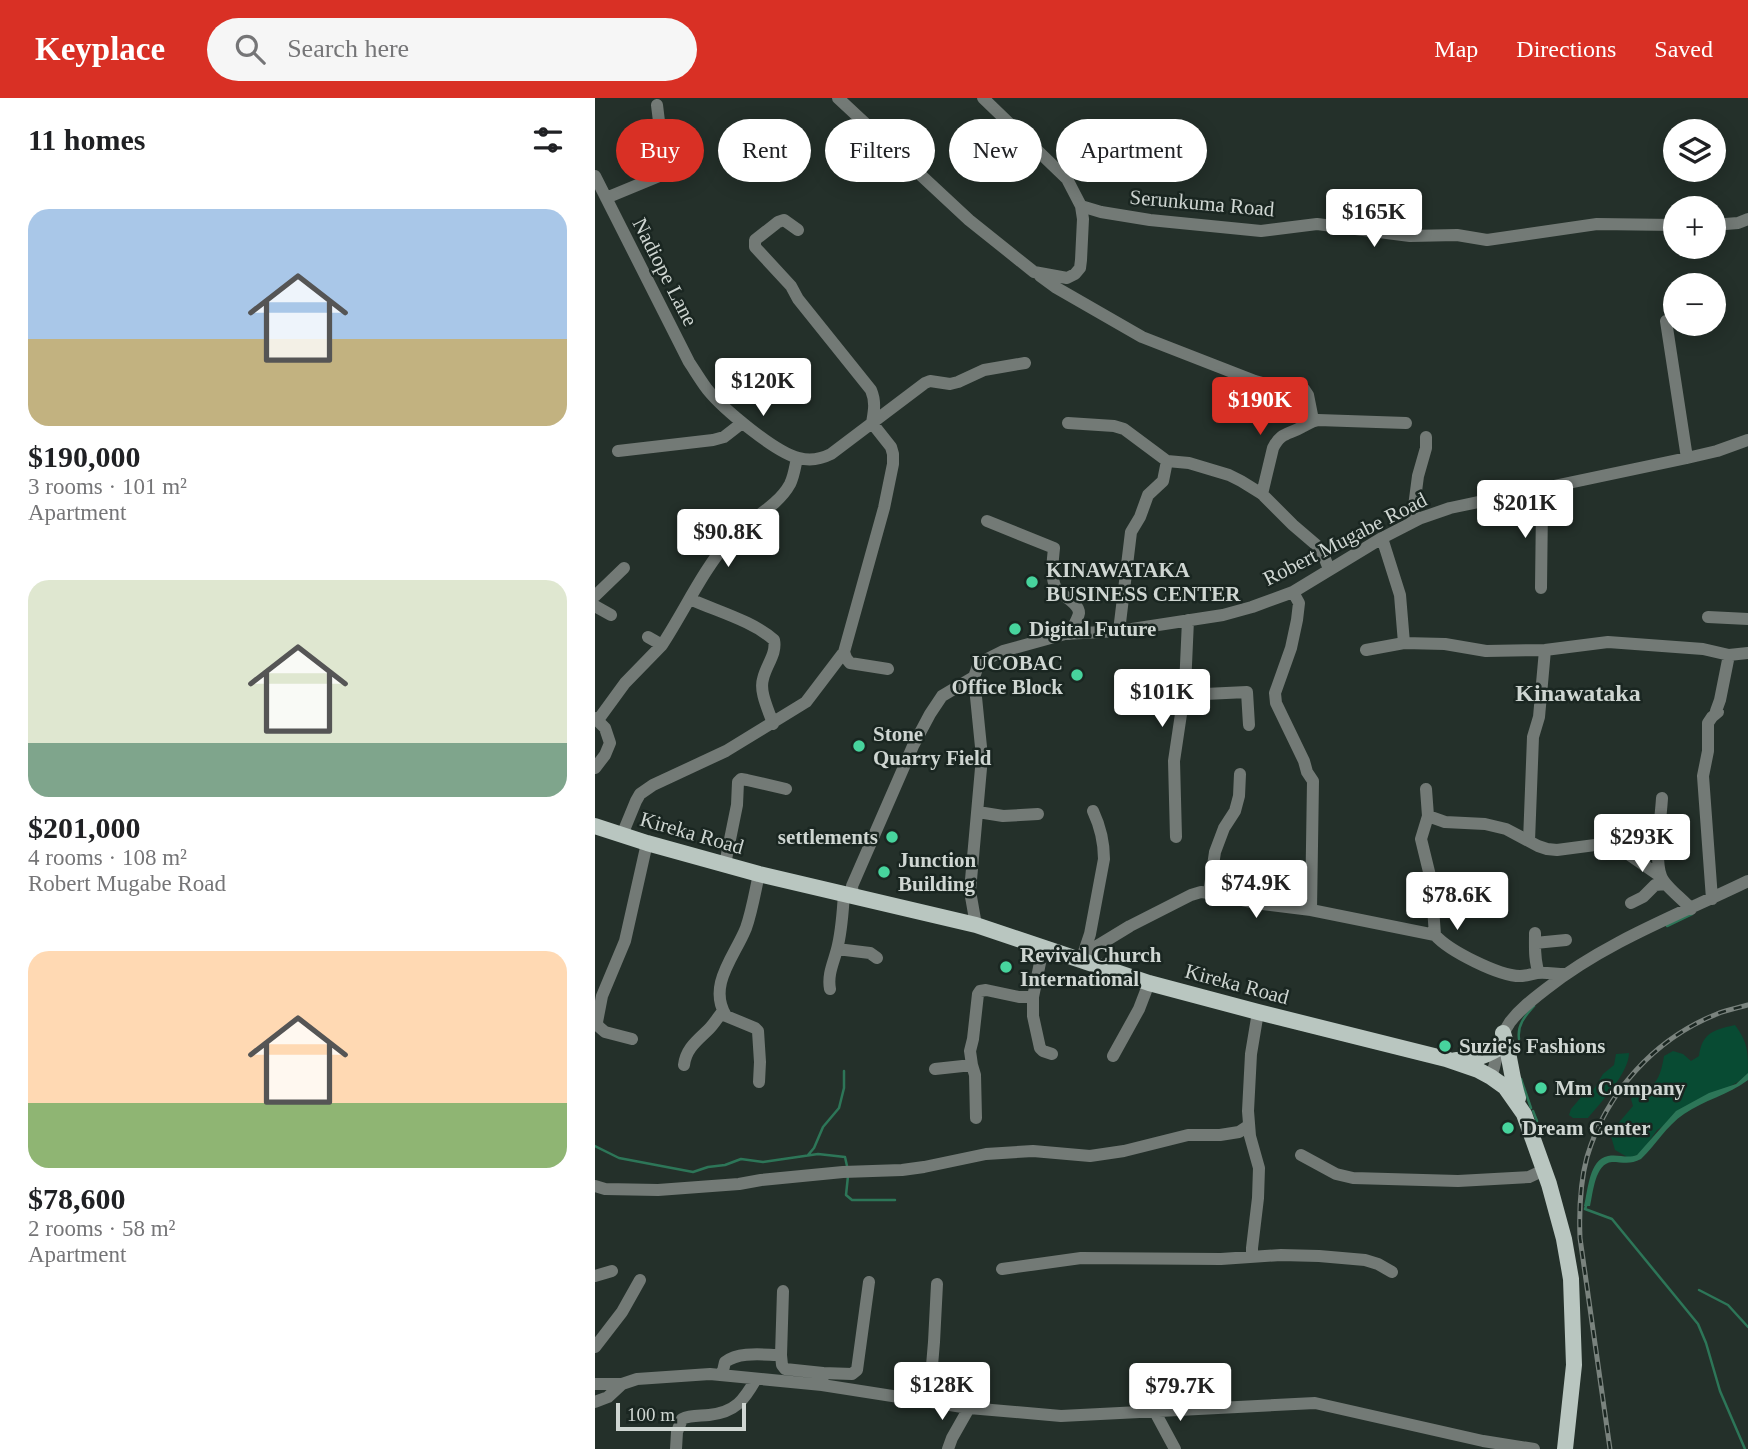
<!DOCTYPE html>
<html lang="en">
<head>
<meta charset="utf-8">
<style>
  :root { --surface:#fff; --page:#f6f6f6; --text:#202124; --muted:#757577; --accent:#d93025 }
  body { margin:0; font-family:"Times New Roman",serif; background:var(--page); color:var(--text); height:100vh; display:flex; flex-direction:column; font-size:26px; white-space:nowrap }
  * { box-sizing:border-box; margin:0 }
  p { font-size:23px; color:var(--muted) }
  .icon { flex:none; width:38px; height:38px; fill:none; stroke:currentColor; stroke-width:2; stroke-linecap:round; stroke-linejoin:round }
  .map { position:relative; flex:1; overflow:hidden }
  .side { display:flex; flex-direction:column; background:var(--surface); width:595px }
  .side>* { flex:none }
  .guide { position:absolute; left:21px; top:21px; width:665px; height:63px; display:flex; gap:14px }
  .buttons { position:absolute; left:1068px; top:21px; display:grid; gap:14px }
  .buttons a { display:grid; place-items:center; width:63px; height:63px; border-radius:50%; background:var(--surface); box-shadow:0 4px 18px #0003; font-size:35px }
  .scale { position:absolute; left:21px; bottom:18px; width:130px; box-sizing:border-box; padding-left:7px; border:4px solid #cfd6d2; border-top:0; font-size:19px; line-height:24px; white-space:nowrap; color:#cfd6d2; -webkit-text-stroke:5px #1a2621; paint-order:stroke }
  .price { position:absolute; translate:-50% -60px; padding:0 16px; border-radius:7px; background:#fff; color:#222; font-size:23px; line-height:46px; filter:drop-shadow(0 2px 4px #0008) }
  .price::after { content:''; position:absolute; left:50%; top:42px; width:21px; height:16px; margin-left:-10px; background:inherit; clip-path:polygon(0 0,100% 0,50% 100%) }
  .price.on { background:var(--accent); color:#fff }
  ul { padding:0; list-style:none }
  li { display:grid; align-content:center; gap:14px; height:371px; padding:0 28px }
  li span { display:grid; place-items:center; height:217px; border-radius:21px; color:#555 }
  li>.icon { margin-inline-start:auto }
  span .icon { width:126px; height:126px; fill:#fffc; stroke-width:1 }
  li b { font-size:30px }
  h2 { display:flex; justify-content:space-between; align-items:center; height:84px; padding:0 28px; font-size:30px }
  .pill { padding:0 24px; border-radius:32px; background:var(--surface); box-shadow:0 4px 18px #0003; font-size:24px; line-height:63px }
  .pill.on { background:var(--accent); color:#fff }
  header { display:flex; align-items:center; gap:42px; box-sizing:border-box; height:98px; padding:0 35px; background:var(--accent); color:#fff }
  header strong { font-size:33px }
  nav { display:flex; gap:38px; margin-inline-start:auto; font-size:24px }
  .search { width:490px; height:63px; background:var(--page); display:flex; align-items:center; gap:18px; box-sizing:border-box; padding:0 24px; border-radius:38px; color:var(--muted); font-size:26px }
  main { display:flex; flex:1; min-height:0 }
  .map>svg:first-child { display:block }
  .green { fill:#084b33 }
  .water { fill:#2d7658 }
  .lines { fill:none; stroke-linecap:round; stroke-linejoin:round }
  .stream { stroke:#2d7658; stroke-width:2.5 }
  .minor { stroke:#737a76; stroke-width:12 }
  .major { stroke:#b9c6c0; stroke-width:16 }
  .rail-casing { stroke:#7a837e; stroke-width:5 }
  .rail { stroke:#1a2621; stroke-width:2.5; stroke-dasharray:8; stroke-linecap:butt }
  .poi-dot { fill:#47d49d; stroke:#1a2621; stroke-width:2.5 }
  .labels { text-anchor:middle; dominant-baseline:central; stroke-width:5; stroke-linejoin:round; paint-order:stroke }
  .street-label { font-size:21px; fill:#cfd6d2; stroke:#1a2621 }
  .poi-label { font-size:21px; font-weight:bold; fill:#cfd6d2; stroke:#1a2621; text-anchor:start }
  .quarter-label { font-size:24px; font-weight:bold; fill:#cfd6d2; stroke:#1a2621 }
</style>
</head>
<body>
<header>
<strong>Keyplace</strong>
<div class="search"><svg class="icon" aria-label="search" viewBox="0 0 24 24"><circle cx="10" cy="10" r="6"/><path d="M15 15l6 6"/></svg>Search here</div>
<nav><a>Map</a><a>Directions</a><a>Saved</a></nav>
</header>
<main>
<section class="side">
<h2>11 homes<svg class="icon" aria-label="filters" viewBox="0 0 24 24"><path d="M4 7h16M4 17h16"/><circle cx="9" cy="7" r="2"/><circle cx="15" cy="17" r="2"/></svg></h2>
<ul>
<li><span style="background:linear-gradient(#a9c7e8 60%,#c2b280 0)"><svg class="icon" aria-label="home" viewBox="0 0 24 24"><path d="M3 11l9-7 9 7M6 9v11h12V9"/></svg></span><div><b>$190,000</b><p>3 rooms · 101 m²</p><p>Apartment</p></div></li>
<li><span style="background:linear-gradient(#dfe7d0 75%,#7fa58c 0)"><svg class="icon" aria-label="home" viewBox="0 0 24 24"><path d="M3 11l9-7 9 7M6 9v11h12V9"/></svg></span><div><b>$201,000</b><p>4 rooms · 108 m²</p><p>Robert Mugabe Road</p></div></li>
<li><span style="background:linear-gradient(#ffd9b3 70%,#8fb573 0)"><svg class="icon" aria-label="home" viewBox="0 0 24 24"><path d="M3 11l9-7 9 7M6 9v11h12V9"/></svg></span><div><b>$78,600</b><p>2 rooms · 58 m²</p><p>Apartment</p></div></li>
</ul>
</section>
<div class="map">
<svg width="1153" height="1351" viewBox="0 0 1153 1351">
  <rect width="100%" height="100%" fill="#24302a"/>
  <path class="green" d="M 1140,927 C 1153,945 1153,953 1153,975 C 1146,983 1138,987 1129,991 L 1062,1032 L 1049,1051 L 1042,1057 L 1034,1060 L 1020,1052 L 1015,1035 L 1038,1008 L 1036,1001 C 1045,990 1046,995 1055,989 C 1065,982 1067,969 1069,958 L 1078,953 L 1088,956 L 1096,963 L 1104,958 C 1107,935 1118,932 1140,927 Z
    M 1034,955 C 1034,975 1006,1004 993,1020 L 978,1020 L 974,1017 L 976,1011 L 988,997 L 999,991 L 1008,976 L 1019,967 L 1021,956 Z"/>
  <path class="water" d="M 1153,975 L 1153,982 C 1133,997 1109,1002 1089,1016 C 1071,1028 1061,1047 1046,1061 C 1035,1067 1028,1064 1017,1064 C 1000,1065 998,1095 995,1108 L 989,1108 C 993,1093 994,1061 1013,1058 C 1024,1056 1032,1061 1042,1057 L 1081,1013 L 1114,995 L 1141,986 Z"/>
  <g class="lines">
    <path class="stream" d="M 1072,828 L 1097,816
      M 924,941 C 922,927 930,918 939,908
      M 926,981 L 936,1010
      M 938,1013 L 942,1023
      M 944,1027 L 946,1035
      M 0,1048 L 24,1060 L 98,1074 L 113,1069 L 130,1067 L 146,1061 L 168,1064 L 223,1056 L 250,1059 L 252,1068
      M 213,1057 L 219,1050 L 228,1029 L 244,1010 L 249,990 L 249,973
      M 253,1078 L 251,1097 L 257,1102 L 300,1102
      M 992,1105 L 990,1111 L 1017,1121 L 1103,1226 L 1111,1245 L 1125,1293 L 1150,1351
      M 1104,1192 L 1133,1207 L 1153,1229"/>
    <path class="minor" d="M 243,0 L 374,122 L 439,174 L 472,180 L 480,176 L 485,170 L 486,162 L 488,121 L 486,108 L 472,81 L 388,0
      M 0,78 L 94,264 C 100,273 106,283 112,291 C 128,311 181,355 204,360 C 215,363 226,361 236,356 L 330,285 L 335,283 L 355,286 L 363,284 L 389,272 L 430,265
      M 11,100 L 74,74 L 67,48 L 62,7
      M 486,108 L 506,114 L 555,122 L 666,133 L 722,126 L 815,138 L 862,137 L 892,142 L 1002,126 L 1080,127
      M 1118,127 L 1143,125 L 1153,121
      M 203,132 L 189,122 L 183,124 L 160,142 L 160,149 L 196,188 L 203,201 L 276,292 C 281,304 279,313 277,325 L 296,349 L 298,356 L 298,366 L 289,410 L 249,554 L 251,560 L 255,565 L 293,571
      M 445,178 L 460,189 L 547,239 L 660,283 L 671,286 L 709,291 L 713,297 L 718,322
      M 1071,223 L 1092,360
      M 473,325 L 519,328 L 529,331 L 572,363 L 594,365 L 634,377 L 646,383 L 667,396 L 698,427 L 726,451 L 734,471
      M 23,353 L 118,342 L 129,339 L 147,325
      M 943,391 L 947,408 L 946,490
      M 667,396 L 678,350 C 686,334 693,337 707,329 C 713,326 716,323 723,322 L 811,325
      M 392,423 L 459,450 C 458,462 455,479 461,490 C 466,498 484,504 484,515 C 483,521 477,530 475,536
      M 817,424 L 823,378 L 831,350 L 831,339
      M 787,440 L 805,497 L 809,545
      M 698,494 L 704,505 L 702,522 L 696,550 L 680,595 L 681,605 L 709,663 L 712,674 L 718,683 L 716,812
      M 0,498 L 29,470
      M 95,501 C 121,513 158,523 179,542 C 182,556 171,567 168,581 C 164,594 174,613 178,626
      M 0,508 L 16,517
      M 1113,519 L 1153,521
      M 524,533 L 536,434 L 545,419 L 553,397 L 568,383 L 572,363
      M 53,539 L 67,547 C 90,512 107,473 135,441 C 152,422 182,410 195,386 C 199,378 200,369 202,360
      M 771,552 L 809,545 L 850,546 L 891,553 L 950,552 L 1013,544 L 1108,551 L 1134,557 L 1153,555
      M 379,579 L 387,659 L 375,793 L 381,827
      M 589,597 L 652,594 L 654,627
      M 0,620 L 10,630 L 15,645 L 10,657 L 0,670
      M 3,622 L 30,585 L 67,547
      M 831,691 L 833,718 L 826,741 L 836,782 L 840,837 C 854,853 904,878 925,878 C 931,878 936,876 942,875 C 951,874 961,876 970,876
      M 1067,700 C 1066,720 1059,760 1066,778 C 1070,789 1088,801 1096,811
      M 383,714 L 408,718 L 443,716
      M 833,718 L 850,724 L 890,726 L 911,731 L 943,748 L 952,751 L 962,752 L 1000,747 L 1023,749 L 1065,778
      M 27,737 L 41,703 L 45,696 L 58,687 L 131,653 L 211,604 L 249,554
      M 581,739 L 579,663 L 590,589 L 593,522
      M 934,743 L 938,639 L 944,619 L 950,552
      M 130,766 L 142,707 L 143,684 L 146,681 L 152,682 L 191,691
      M 164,776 C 160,794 157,813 151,830 C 140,858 112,887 131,918 L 160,930 L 163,933 L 165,964 L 164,984
      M 614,795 L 620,754 L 629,730 L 640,713 L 644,698 L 645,676
      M 258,798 L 257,788 L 318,648 L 335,616 L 347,598 L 379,579 L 384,565 L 408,553 L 470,536 L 524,533 L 628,517 L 657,509 L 698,494 L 787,440 L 826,420 L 855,410 L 1092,360 L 1122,353 L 1153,342
      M 1117,801 L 1108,678 L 1113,653 L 1113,625 L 1117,619 L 1123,614 L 1121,613 L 1125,602 L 1134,557
      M 1036,805 L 1048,799 L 1060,787 L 1071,786
      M 940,835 C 940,848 939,863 944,875
      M 940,845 L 971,842
      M 242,851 L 275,855 L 282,860
      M 489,856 L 535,828 L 596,797 L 606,794 L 614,795 L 660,805 L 716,812 L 840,837
      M 488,857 L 495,836 L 509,761 C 509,744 505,728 498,713
      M 235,891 C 232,875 240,862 243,847 C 247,829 248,812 249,795
      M 438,899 L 438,918 L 445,950 L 448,953 L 457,956
      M 37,941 L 10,934 L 3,928 L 2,924 L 7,898 L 30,843 L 52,745
      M 518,958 L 544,911 L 554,885
      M 89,967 C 91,950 103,942 114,931 C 119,926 123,919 128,913
      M 340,971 L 377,967
      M 896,979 C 903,960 903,941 915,924 C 925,911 938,901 951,891 C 1010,844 1085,816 1153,783
      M 381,1020 L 380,977 L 377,967 L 375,953 L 378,941 L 383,896 L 385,893 L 391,892 L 424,899 L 438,899 L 448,850
      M 706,1057 L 741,1076 L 758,1080 L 863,1083 L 934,1079 L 949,1072
      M 0,1088 L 10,1091 L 63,1092 L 144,1086 L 166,1082 L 248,1074 L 307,1072 L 329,1069 L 391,1056 L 438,1053 L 495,1058 L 529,1053 L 593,1037 L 625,1037 L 644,1034 L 653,1028
      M 657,1158 L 657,1150 L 663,1100 L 664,1070 L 655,1038 L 653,1013 L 656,956 L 663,914
      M 407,1171 L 486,1160 L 626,1161 L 686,1157 L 724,1158 L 770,1162 L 783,1166 L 797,1174
      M 0,1178 L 17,1173
      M 188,1193 L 186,1257 L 187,1267 L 190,1271 L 228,1275
      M 0,1249 L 27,1214 L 45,1182
      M 127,1277 L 130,1264 C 145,1253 169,1257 186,1257
      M 0,1286 L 27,1286
      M 227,1287 L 228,1275 L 257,1276 L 262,1272 L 274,1184
      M 334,1303 L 339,1244 L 342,1186
      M 0,1304 L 13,1299 L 27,1286 L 42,1281 L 115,1276 L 227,1287 L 374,1310 L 466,1318 L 720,1305 L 888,1343 L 939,1351
      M 560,1314 L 580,1351
      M 81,1351 L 82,1334 L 87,1321 C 95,1317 105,1318 114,1317 C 141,1314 149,1302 161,1281
      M 353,1351 L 357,1340 L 374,1310"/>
    <path class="major" d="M 0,728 L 52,745 L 164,776 L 381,827 L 554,885 L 663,914 L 851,961 L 883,972 L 896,979 L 910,989 L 929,1016 L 954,1086 L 969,1141 L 976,1181 L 979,1267 L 970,1351
      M 908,935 C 915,956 916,979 923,1000
      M 861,962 C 877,962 888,959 902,951"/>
    <defs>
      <path id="rail" d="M 1015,1351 L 985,1140 C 984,1113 985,1085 992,1059 C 1011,995 1059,941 1122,916 C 1131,912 1143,910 1153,907"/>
    </defs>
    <use href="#rail" class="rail-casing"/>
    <use href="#rail" class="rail"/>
  </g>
  <g class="poi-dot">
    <circle cx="437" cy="484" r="7"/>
    <circle cx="420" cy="531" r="7"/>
    <circle cx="482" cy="577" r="7"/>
    <circle cx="264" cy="648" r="7"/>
    <circle cx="297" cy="739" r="7"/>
    <circle cx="289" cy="774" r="7"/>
    <circle cx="411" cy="869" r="7"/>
    <circle cx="850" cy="948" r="7"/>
    <circle cx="946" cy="990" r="7"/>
    <circle cx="913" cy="1030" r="7"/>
  </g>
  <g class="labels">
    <g class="street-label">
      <text transform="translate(607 105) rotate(5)">Serunkuma Road</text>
      <text transform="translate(70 174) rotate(63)">Nadiope Lane</text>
      <text transform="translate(750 441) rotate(-27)">Robert Mugabe Road</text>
      <text transform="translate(97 735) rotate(16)">Kireka Road</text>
      <text transform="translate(642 886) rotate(15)">Kireka Road</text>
    </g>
    <g class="poi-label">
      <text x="451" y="472">KINAWATAKA<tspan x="451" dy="24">BUSINESS CENTER</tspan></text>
      <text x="434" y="531">Digital Future</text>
      <text x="468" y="565" text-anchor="end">UCOBAC<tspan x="468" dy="24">Office Block</tspan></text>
      <text x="278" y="636">Stone<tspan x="278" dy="24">Quarry Field</tspan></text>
      <text x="283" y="739" text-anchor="end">settlements</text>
      <text x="303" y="762">Junction<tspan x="303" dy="24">Building</tspan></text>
      <text x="425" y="857">Revival Church<tspan x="425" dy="24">International</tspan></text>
      <text x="864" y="948">Suzie's Fashions</text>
      <text x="960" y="990">Mm Company</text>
      <text x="927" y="1030">Dream Center</text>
    </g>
    <g class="quarter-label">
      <text x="983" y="595">Kinawataka</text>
    </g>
  </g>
</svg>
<div class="buttons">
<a><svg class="icon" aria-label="layers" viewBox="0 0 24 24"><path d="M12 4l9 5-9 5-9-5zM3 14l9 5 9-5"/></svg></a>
<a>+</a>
<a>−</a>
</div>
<div class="scale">100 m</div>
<b class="price" style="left:779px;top:151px">$165K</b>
<b class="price" style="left:168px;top:320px">$120K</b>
<b class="price on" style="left:665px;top:339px">$190K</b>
<b class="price" style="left:930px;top:442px">$201K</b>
<b class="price" style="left:133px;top:471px">$90.8K</b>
<b class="price" style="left:567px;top:631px">$101K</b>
<b class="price" style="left:1047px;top:776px">$293K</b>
<b class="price" style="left:661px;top:822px">$74.9K</b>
<b class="price" style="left:862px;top:834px">$78.6K</b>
<b class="price" style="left:347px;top:1324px">$128K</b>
<b class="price" style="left:585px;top:1325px">$79.7K</b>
<div class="guide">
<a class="pill on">Buy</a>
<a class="pill">Rent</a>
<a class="pill">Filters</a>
<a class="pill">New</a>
<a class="pill">Apartment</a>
</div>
</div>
</main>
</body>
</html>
